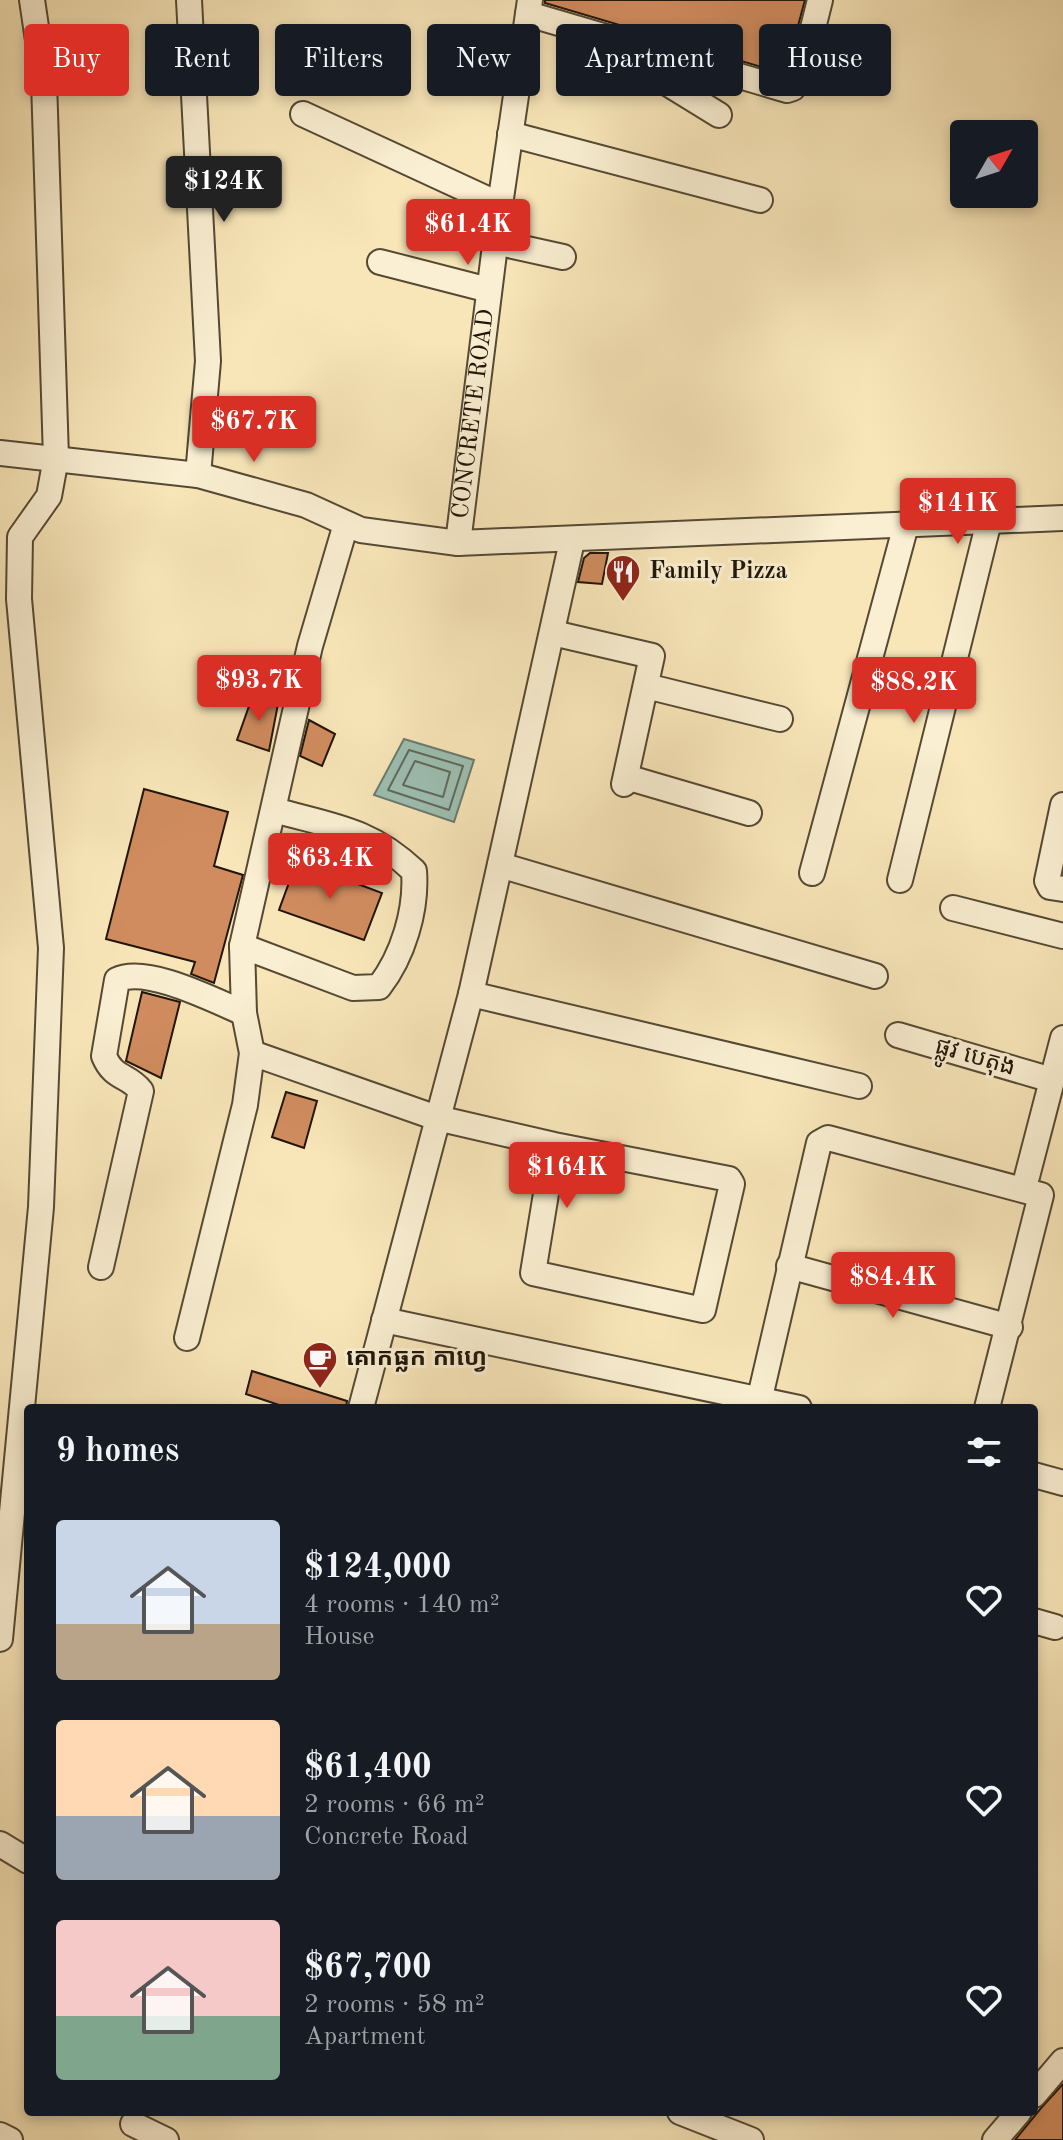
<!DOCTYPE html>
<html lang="en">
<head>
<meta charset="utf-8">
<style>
  :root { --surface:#171b24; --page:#20242c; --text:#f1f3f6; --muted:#9ea1a6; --accent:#d93025 }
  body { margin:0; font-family:"Old Standard TT","Noto Sans Khmer",serif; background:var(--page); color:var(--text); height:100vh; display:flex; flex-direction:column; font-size:30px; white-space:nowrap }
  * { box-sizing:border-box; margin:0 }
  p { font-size:26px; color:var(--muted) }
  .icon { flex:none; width:44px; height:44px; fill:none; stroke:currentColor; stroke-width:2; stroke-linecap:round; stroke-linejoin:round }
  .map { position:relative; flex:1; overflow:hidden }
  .details { position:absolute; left:24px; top:1404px; width:1014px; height:712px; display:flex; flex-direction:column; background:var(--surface); border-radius:8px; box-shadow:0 4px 12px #0003 }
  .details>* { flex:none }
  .hud { position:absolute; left:24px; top:24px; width:1016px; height:72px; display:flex; gap:16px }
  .needle { width:52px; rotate:51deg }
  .controls { position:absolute; left:950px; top:120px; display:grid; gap:16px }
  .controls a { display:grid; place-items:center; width:88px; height:88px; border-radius:8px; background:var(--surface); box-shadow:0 4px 12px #0003; font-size:40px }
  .price { position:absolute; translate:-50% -68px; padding:0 18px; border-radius:8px; background:var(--accent); color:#fff; font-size:26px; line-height:52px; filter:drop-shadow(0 2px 4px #0008) }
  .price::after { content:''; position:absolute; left:50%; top:48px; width:24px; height:18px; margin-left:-12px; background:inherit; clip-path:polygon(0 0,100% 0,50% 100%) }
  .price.active { background:#222; color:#fff }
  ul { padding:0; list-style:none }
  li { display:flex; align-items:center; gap:24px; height:200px; padding:0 32px }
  li span { display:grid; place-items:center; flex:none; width:224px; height:160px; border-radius:8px; color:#555 }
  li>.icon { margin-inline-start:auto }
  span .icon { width:96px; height:96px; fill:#fffc; stroke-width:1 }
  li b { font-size:34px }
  h2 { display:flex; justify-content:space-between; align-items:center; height:96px; padding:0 32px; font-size:34px }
  .chip { padding:0 28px; border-radius:8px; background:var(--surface); box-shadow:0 4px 12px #0003; font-size:28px; line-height:72px }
  .chip.active { background:var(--accent); color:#fff }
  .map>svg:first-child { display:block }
  .water { fill:#9dbfb2; stroke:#6b7b6e; stroke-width:2 }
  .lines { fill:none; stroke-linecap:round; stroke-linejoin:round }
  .shore { stroke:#5e6a5d; stroke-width:2 }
  .building { fill:#d08c5f; stroke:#1f1508; stroke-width:2 }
  .minor-casing { stroke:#554934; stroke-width:28 }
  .minor { stroke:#faefd2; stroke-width:24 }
  .labels { text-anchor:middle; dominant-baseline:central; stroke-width:6; stroke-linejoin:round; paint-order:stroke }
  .street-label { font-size:24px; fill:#1f1508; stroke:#faefd2 }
  .poi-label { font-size:24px; font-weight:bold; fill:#1f1508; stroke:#faefd2; text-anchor:start }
</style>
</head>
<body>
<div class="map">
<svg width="1063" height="2140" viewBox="0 0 1063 2140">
  <rect width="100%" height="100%" fill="#f8e6b9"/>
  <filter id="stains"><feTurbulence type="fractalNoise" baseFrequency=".0025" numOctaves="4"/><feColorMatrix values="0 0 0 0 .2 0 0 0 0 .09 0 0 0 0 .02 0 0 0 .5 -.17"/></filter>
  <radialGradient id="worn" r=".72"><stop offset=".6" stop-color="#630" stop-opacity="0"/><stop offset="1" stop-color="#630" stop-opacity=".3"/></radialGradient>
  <path class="water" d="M 404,739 L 474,760 L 454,822 L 374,795 Z"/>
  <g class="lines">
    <path class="shore" d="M 409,750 L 463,766 L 449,810 L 388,790 Z
      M 415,761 L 450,772 L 443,797 L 403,785 Z"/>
  </g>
  <path class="building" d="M 545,0 L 805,0 L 785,74 L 545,3 Z
    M 590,553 L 608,553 L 602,584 L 578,582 L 584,558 Z
    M 253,695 L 278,704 L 269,751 L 237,740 Z
    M 309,720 L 335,734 L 322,766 L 300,756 Z
    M 144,789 L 228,812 L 214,866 L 243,875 L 214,983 L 191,974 L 195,962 L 106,939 Z
    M 297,861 L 382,893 L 364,940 L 279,910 Z
    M 142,992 L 180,1002 L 161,1078 L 126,1061 Z
    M 286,1092 L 317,1101 L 304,1148 L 272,1137 Z
    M 252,1371 L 347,1401 L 346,1408 L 288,1408 L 246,1394 Z
    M 1063,2084 L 1063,2140 L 1015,2140 L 1041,2108 Z"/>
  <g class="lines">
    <defs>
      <g id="minor">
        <path d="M 189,0 L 208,361 L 198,475"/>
        <path d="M 528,14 L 787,90 L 793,88 L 801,76 L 820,0"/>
        <path d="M 594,51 L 641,67 L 719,115"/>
        <path d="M 303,114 L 500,205"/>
        <path d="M 510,134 L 760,200"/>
        <path d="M 495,242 L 563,257"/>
        <path d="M 380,262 L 489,290"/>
        <path d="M 0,453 L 198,475 L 306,505 L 361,530 L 458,543 L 1063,518"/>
        <path id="s1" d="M 458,543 L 500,205 L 530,0"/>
        <path d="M 553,633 L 652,656 L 624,784"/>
        <path d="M 646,686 L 780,719"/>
        <path d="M 626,777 L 749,813"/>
        <path d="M 1063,805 L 1047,881 L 1050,887 L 1063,889"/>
        <path d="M 500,865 L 875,976"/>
        <path d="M 812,873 L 906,525"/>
        <path d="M 900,880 L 989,521"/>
        <path d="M 953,908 L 1063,936"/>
        <path d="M 242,946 L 353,988 L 379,987 C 403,956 417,910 414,871 C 370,829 331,826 274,810"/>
        <path d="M 471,994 L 859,1086"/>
        <path d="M 898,1035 L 1052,1080"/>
        <path d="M 252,1053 L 437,1118 L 554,1145 L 729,1179 L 732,1184 L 703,1310 L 533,1273 L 554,1145"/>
        <path d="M 1024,1188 L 1063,1038"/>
        <path d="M 789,1266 L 1010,1327"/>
        <path d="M 101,1267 L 141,1091 C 128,1074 114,1080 104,1056 L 117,980 C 146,965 215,1001 244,1013"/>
        <path d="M 384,1320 L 799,1408"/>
        <path d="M 187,1338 L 245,1105 L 252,1053 L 244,1013 L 242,946 L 310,646 L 346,524"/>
        <path d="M 760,1397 L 819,1143 L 828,1138 L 1041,1195 L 987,1408"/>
        <path d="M 361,1408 L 471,994 L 572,541"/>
        <path d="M 1034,1475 L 1063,1483"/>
        <path d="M 1034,1621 L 1055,1627"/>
        <path d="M 0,1639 L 41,1207 L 51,948 L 19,599 L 20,537 L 49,496 L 56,458 L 44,81 L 32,0"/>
        <path d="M 0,1844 L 28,1861"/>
        <path d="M 1034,2095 L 1063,2061"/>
        <path d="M 680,2112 L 751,2140"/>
        <path d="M 133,2124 L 166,2140"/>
        <path d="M 0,2135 L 10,2140"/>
        <path d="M 995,2140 L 1019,2112"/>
      </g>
    </defs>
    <use href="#minor" class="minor-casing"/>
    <use href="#minor" class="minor"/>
  </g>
  <defs>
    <symbol id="restaurant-pin" viewBox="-11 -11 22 30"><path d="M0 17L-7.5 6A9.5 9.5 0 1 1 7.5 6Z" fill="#8f2418" stroke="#faefd2"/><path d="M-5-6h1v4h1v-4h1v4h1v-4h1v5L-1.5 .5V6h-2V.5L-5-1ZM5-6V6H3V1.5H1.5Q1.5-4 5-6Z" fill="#fff"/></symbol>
    <symbol id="cafe-pin" viewBox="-11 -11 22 30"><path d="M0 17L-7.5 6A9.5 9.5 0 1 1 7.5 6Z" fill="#8f2418" stroke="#faefd2"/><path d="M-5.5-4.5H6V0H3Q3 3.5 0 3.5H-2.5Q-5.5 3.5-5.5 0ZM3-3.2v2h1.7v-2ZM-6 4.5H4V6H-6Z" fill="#fff"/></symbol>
  </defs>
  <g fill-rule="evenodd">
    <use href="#restaurant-pin" x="603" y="552" width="40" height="54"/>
    <use href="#cafe-pin" x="300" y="1339" width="40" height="54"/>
  </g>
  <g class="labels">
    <g class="street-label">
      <text stroke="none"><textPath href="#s1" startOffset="130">CONCRETE ROAD</textPath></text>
      <text transform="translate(975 1058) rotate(16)">ផ្លូវ បេតុង</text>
    </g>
    <g class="poi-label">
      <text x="649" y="572">Family Pizza</text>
      <text x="346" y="1359">គោកធ្លក កាហ្វេ</text>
    </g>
  </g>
  <rect width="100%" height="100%" filter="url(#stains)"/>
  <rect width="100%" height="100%" fill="url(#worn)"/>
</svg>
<div class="controls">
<a><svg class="needle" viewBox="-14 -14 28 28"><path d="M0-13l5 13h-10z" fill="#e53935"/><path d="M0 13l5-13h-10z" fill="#9ea1a6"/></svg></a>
</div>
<b class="price active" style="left:224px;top:224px">$124K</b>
<b class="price" style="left:468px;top:267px">$61.4K</b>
<b class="price" style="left:254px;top:464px">$67.7K</b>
<b class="price" style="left:958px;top:546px">$141K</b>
<b class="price" style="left:259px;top:723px">$93.7K</b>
<b class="price" style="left:914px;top:725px">$88.2K</b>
<b class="price" style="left:330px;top:901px">$63.4K</b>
<b class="price" style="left:567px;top:1210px">$164K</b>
<b class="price" style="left:893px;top:1320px">$84.4K</b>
<div class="hud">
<a class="chip active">Buy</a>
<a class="chip">Rent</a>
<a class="chip">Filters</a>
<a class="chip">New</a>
<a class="chip">Apartment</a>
<a class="chip">House</a>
</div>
<section class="details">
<h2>9 homes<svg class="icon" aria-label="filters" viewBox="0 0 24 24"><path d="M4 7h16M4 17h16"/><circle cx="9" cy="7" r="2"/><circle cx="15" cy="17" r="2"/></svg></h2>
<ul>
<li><span style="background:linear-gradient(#c9d6e8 65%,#b9a48a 0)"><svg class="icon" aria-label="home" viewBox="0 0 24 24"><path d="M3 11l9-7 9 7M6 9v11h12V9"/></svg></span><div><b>$124,000</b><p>4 rooms · 140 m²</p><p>House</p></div><svg class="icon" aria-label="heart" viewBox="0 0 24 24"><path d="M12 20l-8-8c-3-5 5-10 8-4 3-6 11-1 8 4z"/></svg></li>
<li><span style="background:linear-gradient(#ffd9b3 60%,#9aa5b1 0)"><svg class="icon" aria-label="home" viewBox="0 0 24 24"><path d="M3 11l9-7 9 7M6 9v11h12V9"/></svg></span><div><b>$61,400</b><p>2 rooms · 66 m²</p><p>Concrete Road</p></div><svg class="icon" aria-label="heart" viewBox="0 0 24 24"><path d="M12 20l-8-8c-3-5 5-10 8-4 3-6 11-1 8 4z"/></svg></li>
<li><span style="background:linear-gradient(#f6c9c9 60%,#7fa58c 0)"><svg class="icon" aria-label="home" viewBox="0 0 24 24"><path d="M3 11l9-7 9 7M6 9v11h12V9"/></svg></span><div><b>$67,700</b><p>2 rooms · 58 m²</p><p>Apartment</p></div><svg class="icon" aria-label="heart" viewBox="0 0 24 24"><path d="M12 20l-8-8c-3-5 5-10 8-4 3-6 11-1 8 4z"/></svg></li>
</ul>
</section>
</div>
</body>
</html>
